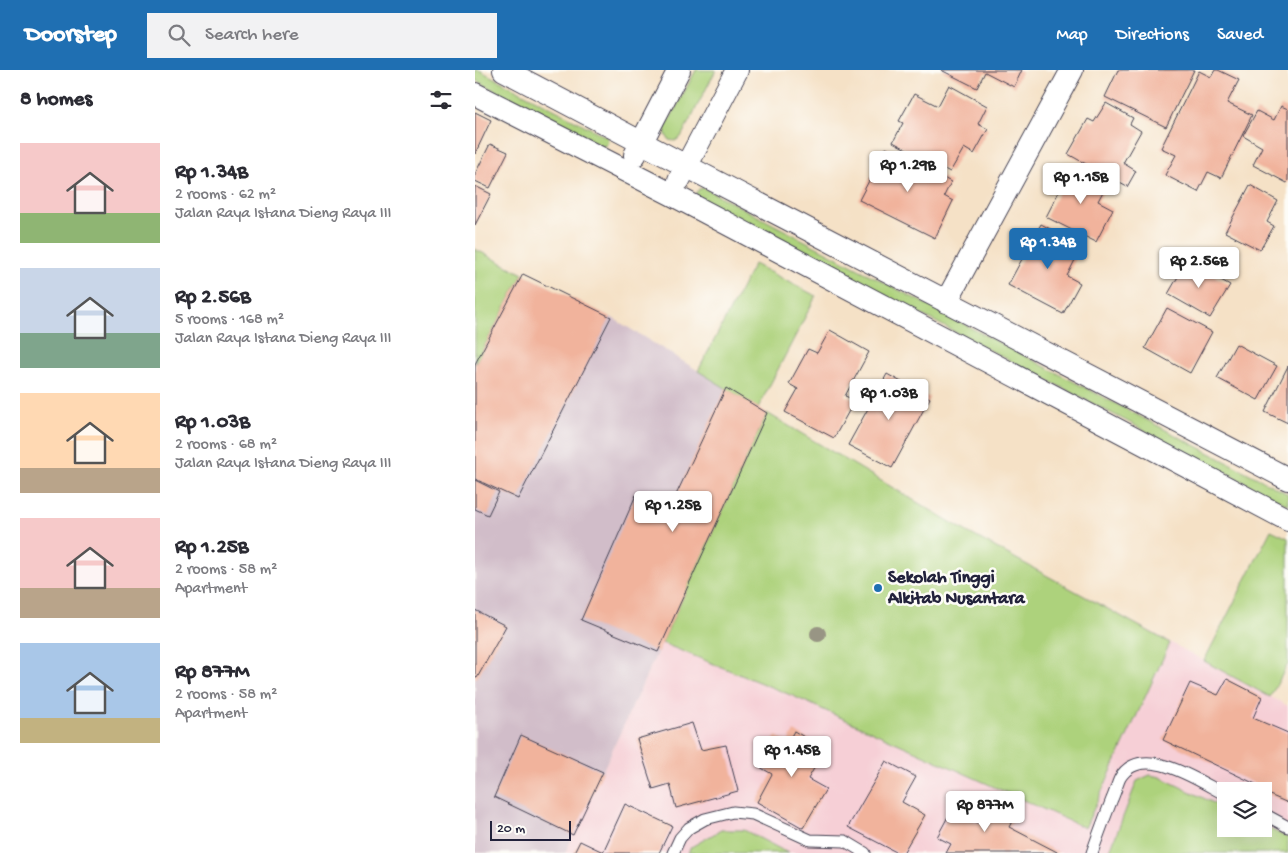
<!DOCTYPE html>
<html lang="en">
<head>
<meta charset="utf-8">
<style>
  :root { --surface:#fff; --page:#f2f2f3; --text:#2b2b33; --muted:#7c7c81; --accent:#1f6fb2 }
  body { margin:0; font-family:"Gochi Hand",sans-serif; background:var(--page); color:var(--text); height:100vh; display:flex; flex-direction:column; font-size:19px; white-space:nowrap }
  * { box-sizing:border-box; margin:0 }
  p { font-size:16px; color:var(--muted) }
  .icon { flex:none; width:28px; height:28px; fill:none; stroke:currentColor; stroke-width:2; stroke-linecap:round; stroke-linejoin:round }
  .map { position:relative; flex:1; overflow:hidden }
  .details { display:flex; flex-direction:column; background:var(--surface); width:475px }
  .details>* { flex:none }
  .fabs { position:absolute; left:742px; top:712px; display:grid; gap:10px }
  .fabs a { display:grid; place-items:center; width:55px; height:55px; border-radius:0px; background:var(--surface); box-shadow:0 5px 20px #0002; font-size:25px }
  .scale { position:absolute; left:15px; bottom:12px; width:81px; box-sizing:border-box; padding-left:5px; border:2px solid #22223b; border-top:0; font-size:14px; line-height:18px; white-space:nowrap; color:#22223b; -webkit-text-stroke:4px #fdfcf7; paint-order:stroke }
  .price { position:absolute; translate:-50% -42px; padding:0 11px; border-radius:5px; background:#fff; color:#222; font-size:16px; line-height:32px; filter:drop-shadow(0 1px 2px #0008) }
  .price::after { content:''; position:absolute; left:50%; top:30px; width:15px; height:11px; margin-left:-8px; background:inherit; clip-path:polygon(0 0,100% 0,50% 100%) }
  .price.active { background:var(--accent); color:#fff }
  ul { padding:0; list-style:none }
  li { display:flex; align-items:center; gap:15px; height:125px; padding:0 20px }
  li span { display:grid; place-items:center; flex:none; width:140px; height:100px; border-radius:0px; color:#555 }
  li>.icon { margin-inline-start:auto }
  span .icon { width:60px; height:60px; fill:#fffc; stroke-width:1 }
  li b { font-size:21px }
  h2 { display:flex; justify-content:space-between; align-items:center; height:60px; padding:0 20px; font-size:21px }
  header { display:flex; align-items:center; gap:30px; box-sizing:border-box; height:70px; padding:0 25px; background:var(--accent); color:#fff }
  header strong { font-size:24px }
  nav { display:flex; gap:28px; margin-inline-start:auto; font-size:18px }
  .search { width:350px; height:45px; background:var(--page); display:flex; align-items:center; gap:12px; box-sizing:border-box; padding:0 18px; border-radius:0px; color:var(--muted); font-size:19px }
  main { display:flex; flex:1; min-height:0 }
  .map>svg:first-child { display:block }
  .built { fill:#f6cfd6; fill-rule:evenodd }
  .industrial { fill:#d1bdc9 }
  .green { fill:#add27c; stroke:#687a5c }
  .building { fill:#f1b39c }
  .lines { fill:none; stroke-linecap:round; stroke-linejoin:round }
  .lane-casing { stroke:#423f50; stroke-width:13 }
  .street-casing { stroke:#423f50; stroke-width:24 }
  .lane { stroke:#fff; stroke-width:11 }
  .street { stroke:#fff; stroke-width:22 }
  .tree { fill:#989584 }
  .poi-dot { fill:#1f6fb2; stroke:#fdfcf7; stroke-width:2 }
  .labels { text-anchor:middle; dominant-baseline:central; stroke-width:5; stroke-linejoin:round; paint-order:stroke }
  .poi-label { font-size:18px; font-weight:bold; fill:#22223b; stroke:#fdfcf7; text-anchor:start }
</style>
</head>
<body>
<header>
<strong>Doorstep</strong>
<div class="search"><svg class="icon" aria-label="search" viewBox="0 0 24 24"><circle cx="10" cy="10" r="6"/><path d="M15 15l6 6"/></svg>Search here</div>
<nav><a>Map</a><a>Directions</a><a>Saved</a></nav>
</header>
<main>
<section class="details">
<h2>8 homes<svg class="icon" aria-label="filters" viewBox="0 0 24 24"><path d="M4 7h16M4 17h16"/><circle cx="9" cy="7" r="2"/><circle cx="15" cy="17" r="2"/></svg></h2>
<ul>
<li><span style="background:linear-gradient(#f6c9c9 70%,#8fb573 0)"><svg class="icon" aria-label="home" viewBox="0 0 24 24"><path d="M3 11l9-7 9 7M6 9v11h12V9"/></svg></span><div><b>Rp 1.34B</b><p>2 rooms · 62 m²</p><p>Jalan Raya Istana Dieng Raya III</p></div></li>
<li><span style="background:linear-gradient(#c9d6e8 65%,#7fa58c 0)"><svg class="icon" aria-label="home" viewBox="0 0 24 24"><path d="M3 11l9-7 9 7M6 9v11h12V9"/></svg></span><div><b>Rp 2.56B</b><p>5 rooms · 168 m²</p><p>Jalan Raya Istana Dieng Raya III</p></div></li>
<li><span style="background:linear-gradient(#ffd9b3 75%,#b9a48a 0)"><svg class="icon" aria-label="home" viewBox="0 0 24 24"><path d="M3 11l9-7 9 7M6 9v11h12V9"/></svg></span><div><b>Rp 1.03B</b><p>2 rooms · 68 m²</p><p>Jalan Raya Istana Dieng Raya III</p></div></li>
<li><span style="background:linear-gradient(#f6c9c9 70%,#b9a48a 0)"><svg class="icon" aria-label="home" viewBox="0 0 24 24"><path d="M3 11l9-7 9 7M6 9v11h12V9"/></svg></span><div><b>Rp 1.25B</b><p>2 rooms · 58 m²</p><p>Apartment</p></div></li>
<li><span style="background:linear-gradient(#a9c7e8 75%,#c2b280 0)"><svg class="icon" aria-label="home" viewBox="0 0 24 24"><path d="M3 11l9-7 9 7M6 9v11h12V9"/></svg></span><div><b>Rp 877M</b><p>2 rooms · 58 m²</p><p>Apartment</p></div></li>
</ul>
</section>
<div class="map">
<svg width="813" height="783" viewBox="0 0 813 783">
  <rect width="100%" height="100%" fill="#fdfcf7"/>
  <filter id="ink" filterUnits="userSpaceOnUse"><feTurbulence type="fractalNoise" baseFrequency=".02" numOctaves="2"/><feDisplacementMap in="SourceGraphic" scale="10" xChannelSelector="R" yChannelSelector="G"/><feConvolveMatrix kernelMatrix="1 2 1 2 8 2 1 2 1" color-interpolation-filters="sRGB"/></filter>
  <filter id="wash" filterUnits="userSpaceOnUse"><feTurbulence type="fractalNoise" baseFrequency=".0096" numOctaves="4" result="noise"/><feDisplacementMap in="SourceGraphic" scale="20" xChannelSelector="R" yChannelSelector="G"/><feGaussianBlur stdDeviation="1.12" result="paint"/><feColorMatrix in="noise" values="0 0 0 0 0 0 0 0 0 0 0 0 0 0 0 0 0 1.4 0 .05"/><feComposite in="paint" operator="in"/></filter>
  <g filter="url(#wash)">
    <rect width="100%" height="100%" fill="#f5e1c6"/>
    <path class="built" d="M 292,343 L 494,463 L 813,636 L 813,783 L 90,783 ZM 751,721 L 789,721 L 789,759 L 751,759 Z"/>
    <path class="industrial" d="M 48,204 L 136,247 L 292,343 L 90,783 L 0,783 L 0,294 Z"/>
    <path class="green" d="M 0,0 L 4,0 L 132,67 L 133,72 L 130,76 L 126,76 L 0,10 Z
      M 221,0 L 241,0 L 206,67 L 200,71 L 194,70 L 191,65 L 190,58 Z
      M 229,118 L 813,424 L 813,435 L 222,128 L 221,123 L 224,119 Z
      M 0,179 L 48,204 L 0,294 Z
      M 279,194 L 341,226 L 283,338 L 223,301 Z
      M 292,343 L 494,463 L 695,573 L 610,758 L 318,626 L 187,573 Z
      M 796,460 L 813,468 L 813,594 L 795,627 L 729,591 Z
      M 675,705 L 685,707 L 751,739 L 751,759 L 789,759 L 789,756 L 813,768 L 813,783 L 634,783 L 662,711 Z
      M 246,760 L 269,760 L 313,783 L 213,783 L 216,777 Z"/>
    <g id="blocks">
      <path class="building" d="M 466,0 L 547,0 L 539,17 L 510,2 L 502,18 Z
        M 643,0 L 719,0 L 691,57 L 630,27 Z
        M 740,0 L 743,0 L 764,10 L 752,33 L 777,45 L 746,108 L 733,102 L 723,122 L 690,105 L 701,85 L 686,78 L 724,1 L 736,7 Z
        M 474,15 L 512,36 L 503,54 L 513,59 L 499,84 L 489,78 L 475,102 L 418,72 L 428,53 L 424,51 L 439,24 L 463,36 Z
        M 631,33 L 658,48 L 655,54 L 666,61 L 648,93 L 661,101 L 652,117 L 593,84 L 613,49 L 619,52 Z
        M 806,36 L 813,39 L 813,110 L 812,113 L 778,95 L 787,77 L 768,66 L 782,41 L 799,50 Z
        M 0,42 L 16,50 L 0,84 Z
        M 15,74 L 33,82 L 15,118 L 0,111 L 0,104 Z
        M 411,78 L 476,112 L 469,126 L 478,131 L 460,168 L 384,130 Z
        M 597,96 L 632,114 L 623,131 L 638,139 L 621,172 L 571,147 Z
        M 775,115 L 803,131 L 792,152 L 799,156 L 785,180 L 750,162 Z
        M 0,116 L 16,124 L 0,155 Z
        M 566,154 L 607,176 L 592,206 L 605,213 L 588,244 L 533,215 Z
        M 712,191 L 755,215 L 735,248 L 693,224 Z
        M 48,204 L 136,247 L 43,429 L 0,409 L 0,294 Z
        M 692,238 L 737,262 L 715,303 L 670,278 Z
        M 355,260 L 394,282 L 370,326 L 380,330 L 359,368 L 310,342 L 323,319 L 314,314 L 333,279 L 342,283 Z
        M 761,274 L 802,296 L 783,330 L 742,308 Z
        M 813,296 L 813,353 L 790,342 Z
        M 412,304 L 455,328 L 417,398 L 373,375 Z
        M 251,318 L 292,343 L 183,582 L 106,550 L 161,425 L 194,440 Z
        M 0,410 L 24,422 L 13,445 L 0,439 Z
        M 0,540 L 31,556 L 2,608 L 0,607 Z
        M 752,609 L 787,627 L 778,648 L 813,663 L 813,733 L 790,723 L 791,719 L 688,670 L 715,613 L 743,625 Z
        M 217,653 L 226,680 L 251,675 L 263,721 L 201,738 L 195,714 L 178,719 L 162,669 Z
        M 319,661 L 350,679 L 333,709 L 351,719 L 328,758 L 282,732 L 297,704 L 283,696 L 301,666 L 313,672 Z
        M 46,665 L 128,702 L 98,765 L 19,727 Z
        M 411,691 L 441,707 L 427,732 L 450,745 L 428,783 L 423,783 L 373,757 Z
        M 484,726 L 500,734 L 493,747 L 503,753 L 513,735 L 539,748 L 534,757 L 584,783 L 471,783 L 476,774 L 462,767 Z
        M 150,734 L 197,756 L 184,783 L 99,783 L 105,771 L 128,782 Z"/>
    </g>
  </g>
  <g filter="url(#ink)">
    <use href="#blocks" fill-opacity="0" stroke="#423f50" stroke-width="1"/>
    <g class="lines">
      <defs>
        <path id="lane" d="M 789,744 L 813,757
          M 198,783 L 205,768 L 214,758 L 230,749 L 258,742 L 278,744 L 335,770 L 370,771 L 390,783
          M 617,783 C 623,765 630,747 637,729 C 640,723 642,714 645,708 C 667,671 725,712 751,725"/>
        <path id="street" d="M 29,0 L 211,96 L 813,409
          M 0,24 L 196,124 L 813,450
          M 160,85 L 204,0
          M 204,110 L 262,0
          M 471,232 L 597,0"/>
      </defs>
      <use href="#lane" class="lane-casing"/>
      <use href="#street" class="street-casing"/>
      <use href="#lane" class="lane"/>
      <use href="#street" class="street"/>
    </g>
    <circle class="tree" cx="343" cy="564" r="8"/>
  </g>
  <circle class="poi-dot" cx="403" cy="518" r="5"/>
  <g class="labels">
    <g class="poi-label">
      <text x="413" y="508">Sekolah Tinggi<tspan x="413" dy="21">Alkitab Nusantara</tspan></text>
    </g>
  </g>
</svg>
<div class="fabs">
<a><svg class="icon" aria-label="layers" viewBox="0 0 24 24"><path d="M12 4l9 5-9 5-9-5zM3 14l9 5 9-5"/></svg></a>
</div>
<div class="scale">20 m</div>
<b class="price" style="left:433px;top:123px">Rp 1.29B</b>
<b class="price" style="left:606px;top:135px">Rp 1.15B</b>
<b class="price active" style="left:573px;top:200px">Rp 1.34B</b>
<b class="price" style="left:724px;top:219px">Rp 2.56B</b>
<b class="price" style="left:414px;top:351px">Rp 1.03B</b>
<b class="price" style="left:198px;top:463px">Rp 1.25B</b>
<b class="price" style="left:317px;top:708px">Rp 1.45B</b>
<b class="price" style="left:510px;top:763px">Rp 877M</b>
</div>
</main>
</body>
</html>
